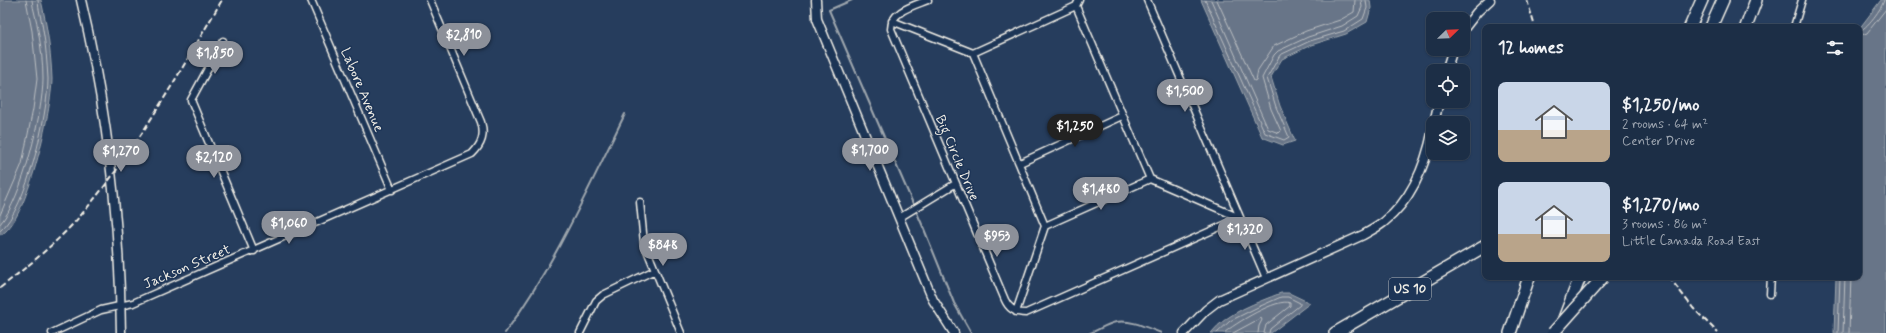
<!DOCTYPE html>
<html lang="en">
<head>
<meta charset="utf-8">
<style>
  :root { --surface:#1c2e46; --page:#293a51; --text:#f1f3f6; --muted:#a0a8b3; --line:#3a4a5f; --accent:#8c9099 }
  body { margin:0; font-family:Mynerve,sans-serif; background:var(--page); color:var(--text); height:100vh; display:flex; flex-direction:column; font-size:15px; white-space:nowrap }
  * { box-sizing:border-box; margin:0 }
  p { font-size:13px; color:var(--muted) }
  .icon { flex:none; width:22px; height:22px; fill:none; stroke:currentColor; stroke-width:2; stroke-linecap:round; stroke-linejoin:round }
  .map { position:relative; flex:1; overflow:hidden }
  .panel { position:absolute; left:1482px; top:24px; width:380px; height:256px; display:flex; flex-direction:column; background:var(--surface); border-radius:8px; box-shadow:0 1px 3px #0004,0 0 0 1px var(--line) }
  .panel>* { flex:none }
  .needle { width:26px; rotate:67deg }
  .controls { position:absolute; left:1426px; top:12px; display:grid; gap:8px }
  .controls a { display:grid; place-items:center; width:44px; height:44px; border-radius:8px; background:var(--surface); box-shadow:0 1px 3px #0004,0 0 0 1px var(--line); font-size:20px }
  .price { position:absolute; translate:-50% -34px; padding:0 9px; border-radius:14px; background:var(--accent); color:#fff; font-size:13px; line-height:26px; filter:drop-shadow(0 1px 2px #0008) }
  .price::after { content:''; position:absolute; left:50%; top:24px; width:12px; height:9px; margin-left:-6px; background:inherit; clip-path:polygon(0 0,100% 0,50% 100%) }
  .price.active { background:#222; color:#fff }
  ul { padding:0; list-style:none }
  li { display:flex; align-items:center; gap:12px; height:100px; padding:0 16px }
  li span { display:grid; place-items:center; flex:none; width:112px; height:80px; border-radius:8px; color:#555 }
  li>.icon { margin-inline-start:auto }
  span .icon { width:48px; height:48px; fill:#fffc; stroke-width:1 }
  li b { font-size:17px }
  h2 { display:flex; justify-content:space-between; align-items:center; height:48px; padding:0 16px; font-size:17px }
  .map>svg:first-child { display:block }
  .water { fill:#677588; stroke:#9fa7ae }
  .lines { fill:none; stroke-linecap:round; stroke-linejoin:round }
  .shore { stroke:#bcbfc2; stroke-width:1 }
  .stream { stroke:#9fa7ae; stroke-width:2 }
  .minor-casing { stroke:#f4f1e8; stroke-width:9 }
  .tertiary-casing { stroke:#f4f1e8; stroke-width:11 }
  .motorway-casing { stroke:#f4f1e8; stroke-width:14 }
  .minor { stroke:#1d3557; stroke-width:6 }
  .tertiary { stroke:#1d3557; stroke-width:8 }
  .motorway { stroke:#1d3557; stroke-width:11 }
  .rail { stroke:#f4f1e8; stroke-width:2; stroke-dasharray:6 3; stroke-linecap:butt }
  .motorway-bridge-casing { stroke:#f4f1e8; stroke-width:14; stroke-linecap:butt }
  .motorway-bridge { stroke:#1d3557; stroke-width:11 }
  .labels { text-anchor:middle; dominant-baseline:central; stroke-width:3; stroke-linejoin:round; paint-order:stroke }
  .shield { fill:#1d3557; stroke:#b4b9bc; stroke-width:1 }
  .shield-label { font-size:13px; font-weight:bold; fill:#f4f1e8 }
  .street-label { font-size:14px; fill:#f4f1e8; stroke:#1d3557 }
</style>
</head>
<body>
<div class="map">
<svg width="1886" height="333" viewBox="0 0 1886 333">
  <rect width="100%" height="100%" fill="#263d5d"/>
  <filter id="ink" filterUnits="userSpaceOnUse"><feTurbulence type="fractalNoise" baseFrequency=".025" numOctaves="2"/><feDisplacementMap in="SourceGraphic" scale="8" xChannelSelector="R" yChannelSelector="G"/><feConvolveMatrix kernelMatrix="1 2 1 2 8 2 1 2 1" color-interpolation-filters="sRGB"/></filter>
  <g filter="url(#ink)">
    <path class="water" d="M 0,0 L 41,0 C 47,26 51,52 52,79 C 52,107 27,225 0,235 Z
      M 1201,0 L 1370,0 L 1371,8 L 1367,22 L 1346,34 L 1311,45 L 1282,59 L 1271,77 L 1280,106 L 1295,141 L 1283,145 L 1262,137 Z
      M 1881,0 L 1886,0 L 1886,333 L 1834,333 L 1836,277 L 1859,277 L 1859,29 Z
      M 1281,293 L 1289,293 L 1310,303 L 1271,333 L 1211,333 C 1228,312 1256,303 1281,293 Z"/>
    <g class="lines">
      <path class="shore" d="M 1205,0 L 1265,133 L 1284,140 L 1289,137 L 1276,107 L 1267,78 L 1280,55 L 1310,41 L 1344,31 L 1363,19 L 1367,8 L 1366,0
        M 1211,0 L 1268,129 L 1279,133 L 1281,131 L 1271,109 L 1262,78 L 1274,55 L 1278,51 L 1308,37 L 1342,26 L 1358,16 L 1362,7 L 1361,0
        M 1217,0 L 1254,81 L 1256,80 L 1258,70 L 1274,46 L 1306,31 L 1340,20 L 1354,12 L 1355,0
        M 1859,31 C 1866,30 1883,7 1884,0
        M 1859,36 L 1867,33 L 1886,9
        M 0,215 L 22,164 L 33,109 L 37,79 L 32,31 L 26,0
        M 0,224 C 22,200 43,112 43,79 C 43,63 41,46 38,30 C 37,20 33,10 32,0
        M 0,231 C 27,209 48,113 48,79 C 47,63 46,46 43,30 C 42,20 38,10 38,0
        M 1217,333 L 1230,321 L 1256,308 L 1281,297 L 1288,297 L 1300,303 L 1300,305 L 1270,329 L 1269,333
        M 1224,333 C 1234,324 1278,297 1290,303 L 1290,306 L 1266,325 L 1264,333
        M 1233,333 L 1261,318 L 1262,320 L 1259,326 L 1258,333
        M 1838,333 L 1840,277
        M 1843,333 L 1845,277
        M 1849,333 L 1851,277"/>
      <path class="stream" d="M 852,0 L 829,10 L 924,229 L 954,303 L 971,333
        M 505,333 C 554,266 588,189 625,114
        M 1090,333 C 1098,330 1107,324 1116,322 C 1130,319 1148,328 1161,333"/>
      <defs>
        <path id="minor" d="M 311,0 L 392,190
          M 928,0 C 913,6 891,11 891,29 L 1005,300 C 1009,309 1016,313 1026,313 L 1240,218
          M 1147,0 L 1266,278
          M 1076,6 L 1150,179 L 1240,218
          M 892,21 L 973,53 L 1076,6 L 1079,0
          M 1794,27 L 1802,0
          M 223,41 L 191,100 L 254,251
          M 973,53 L 1045,226 L 1016,312
          M 1020,163 L 1122,116
          M 640,202 L 644,243 L 681,333
          M 899,218 L 955,184
          M 1045,226 L 1150,179
          M 1770,294 L 1771,277
          M 52,333 L 101,310 L 133,303 L 472,154 C 482,144 485,135 481,122 L 430,0
          M 580,333 L 596,301 L 603,295 L 655,270"/>
        <path id="tertiary" d="M 81,0 C 107,109 120,222 121,333
          M 816,0 L 817,19 L 933,300 L 954,333
          M 1463,30 L 1477,12 L 1490,0
          M 1446,71 L 1453,49
          M 1434,123 L 1439,101
          M 1184,333 L 1206,310 L 1219,300 L 1363,235 C 1370,231 1378,227 1384,222 C 1413,199 1426,164 1433,129"/>
        <path id="motorway" d="M 1690,27 L 1702,0
          M 1711,27 L 1723,0
          M 1746,27 L 1756,0
          M 1563,321 L 1580,277
          M 1335,333 L 1485,246
          M 1510,333 L 1529,277"/>
      </defs>
      <use href="#minor" class="minor-casing"/>
      <use href="#tertiary" class="tertiary-casing"/>
      <use href="#motorway" class="motorway-casing"/>
      <use href="#minor" class="minor"/>
      <use href="#tertiary" class="tertiary"/>
      <use href="#motorway" class="motorway"/>
      <path class="rail" d="M 1527,0 L 1535,27
        M 1669,277 L 1693,308 L 1718,333
        M 0,288 C 28,266 58,242 81,215 C 137,150 179,73 222,0"/>
      <defs>
        <path id="motorway-bridge" d="M 1553,333 L 1603,277"/>
      </defs>
      <use href="#motorway-bridge" class="motorway-bridge-casing"/>
      <use href="#motorway-bridge" class="motorway-bridge"/>
    </g>
  </g>
  <g class="labels">
    <rect class="shield" x="1389" y="278" width="42" height="22" rx="3"/>
    <g class="shield-label">
      <text x="1410" y="289">US 10</text>
    </g>
    <g class="street-label">
      <text transform="translate(362 90) rotate(67)">Labore Avenue</text>
      <text transform="translate(957 158) rotate(67)">Big Circle Drive</text>
      <text transform="translate(187 267) rotate(-23)">Jackson Street</text>
    </g>
  </g>
</svg>
<div class="controls">
<a><svg class="needle" viewBox="-14 -14 28 28"><path d="M0-13l5 13h-10z" fill="#e53935"/><path d="M0 13l5-13h-10z" fill="#a0a8b3"/></svg></a>
<a><svg class="icon" aria-label="locate" viewBox="0 0 24 24"><circle cx="12" cy="12" r="6"/><path d="M12 2v4M12 18v4M2 12h4M18 12h4"/></svg></a>
<a><svg class="icon" aria-label="layers" viewBox="0 0 24 24"><path d="M12 4l9 5-9 5-9-5zM3 14l9 5 9-5"/></svg></a>
</div>
<b class="price" style="left:464px;top:57px">$2,810</b>
<b class="price" style="left:215px;top:75px">$1,850</b>
<b class="price" style="left:1185px;top:113px">$1,500</b>
<b class="price active" style="left:1075px;top:148px">$1,250</b>
<b class="price" style="left:870px;top:172px">$1,700</b>
<b class="price" style="left:121px;top:173px">$1,270</b>
<b class="price" style="left:214px;top:179px">$2,120</b>
<b class="price" style="left:1101px;top:211px">$1,480</b>
<b class="price" style="left:289px;top:245px">$1,060</b>
<b class="price" style="left:1245px;top:251px">$1,320</b>
<b class="price" style="left:997px;top:258px">$953</b>
<b class="price" style="left:663px;top:267px">$848</b>
<section class="panel">
<h2>12 homes<svg class="icon" aria-label="filters" viewBox="0 0 24 24"><path d="M4 7h16M4 17h16"/><circle cx="9" cy="7" r="2"/><circle cx="15" cy="17" r="2"/></svg></h2>
<ul>
<li><span style="background:linear-gradient(#c9d6e8 60%,#b9a48a 0)"><svg class="icon" aria-label="home" viewBox="0 0 24 24"><path d="M3 11l9-7 9 7M6 9v11h12V9"/></svg></span><div><b>$1,250/mo</b><p>2 rooms · 64 m²</p><p>Center Drive</p></div></li>
<li><span style="background:linear-gradient(#c9d6e8 65%,#b9a48a 0)"><svg class="icon" aria-label="home" viewBox="0 0 24 24"><path d="M3 11l9-7 9 7M6 9v11h12V9"/></svg></span><div><b>$1,270/mo</b><p>3 rooms · 86 m²</p><p>Little Canada Road East</p></div></li>
</ul>
</section>
</div>
</body>
</html>
